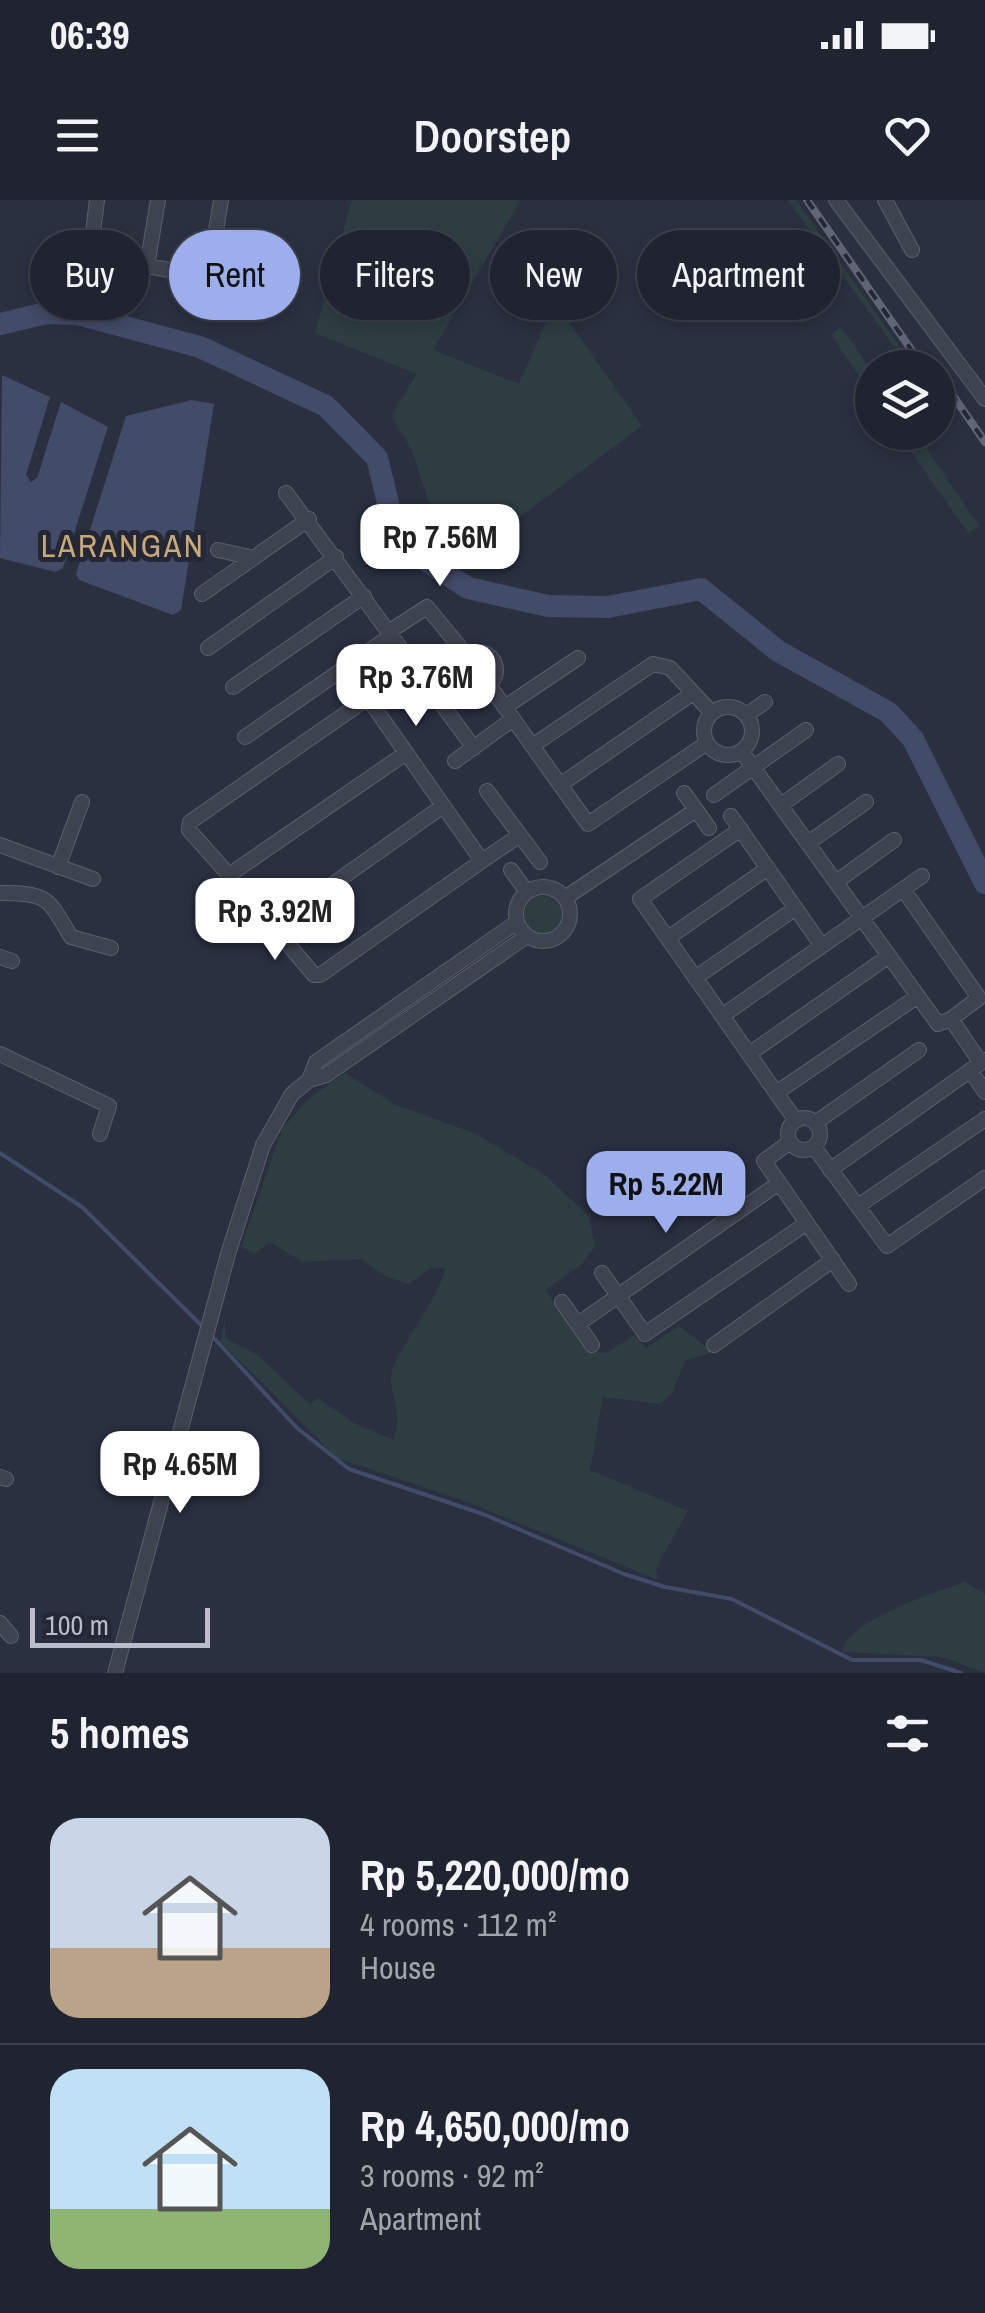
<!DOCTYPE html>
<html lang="en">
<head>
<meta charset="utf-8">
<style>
  :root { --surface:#202430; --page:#282c38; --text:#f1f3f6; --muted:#a2a4ab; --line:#3d414c; --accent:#9daeed }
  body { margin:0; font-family:"Archivo Narrow",sans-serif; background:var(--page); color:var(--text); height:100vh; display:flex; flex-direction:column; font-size:38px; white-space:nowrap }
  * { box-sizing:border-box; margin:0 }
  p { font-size:32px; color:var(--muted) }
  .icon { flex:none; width:55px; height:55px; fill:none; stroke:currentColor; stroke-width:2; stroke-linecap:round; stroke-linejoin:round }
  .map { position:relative; height:1473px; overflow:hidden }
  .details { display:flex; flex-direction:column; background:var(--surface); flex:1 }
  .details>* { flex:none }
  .banner { position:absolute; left:30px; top:30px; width:925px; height:90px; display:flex; gap:20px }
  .fabs { position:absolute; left:855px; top:150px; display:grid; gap:20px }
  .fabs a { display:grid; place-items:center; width:100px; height:100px; border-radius:50%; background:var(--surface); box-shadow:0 5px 15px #0003,0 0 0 2px var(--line); font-size:50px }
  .scale { position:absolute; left:30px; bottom:25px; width:180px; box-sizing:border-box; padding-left:10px; border:5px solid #bbbeca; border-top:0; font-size:28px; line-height:35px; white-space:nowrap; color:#bbbeca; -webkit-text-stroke:8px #232736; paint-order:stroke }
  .price { position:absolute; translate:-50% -85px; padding:0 22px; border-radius:20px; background:#fff; color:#222; font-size:32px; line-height:65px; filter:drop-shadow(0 2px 5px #0008) }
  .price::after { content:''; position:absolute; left:50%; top:60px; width:30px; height:22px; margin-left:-15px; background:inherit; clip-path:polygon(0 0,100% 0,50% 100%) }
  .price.selected { background:var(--accent); color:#111 }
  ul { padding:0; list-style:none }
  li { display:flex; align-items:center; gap:30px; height:250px; padding:0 50px }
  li+li { border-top:2px solid var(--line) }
  li span { display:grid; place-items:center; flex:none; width:280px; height:200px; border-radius:30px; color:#555 }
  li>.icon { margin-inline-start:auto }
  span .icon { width:120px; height:120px; fill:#fffc; stroke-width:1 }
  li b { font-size:42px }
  h2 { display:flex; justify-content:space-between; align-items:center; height:120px; padding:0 50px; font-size:42px }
  .chip { padding:0 35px; border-radius:45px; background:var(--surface); box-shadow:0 5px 15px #0003,0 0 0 2px var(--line); font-size:35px; line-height:90px }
  .chip.selected { background:var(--accent); color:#111 }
  .status { display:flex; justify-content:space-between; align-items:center; height:70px; padding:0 50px; background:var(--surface); direction:ltr }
  .status svg { height:28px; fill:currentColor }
  header { display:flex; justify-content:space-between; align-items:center; height:130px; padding:0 50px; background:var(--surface); font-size:45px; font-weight:600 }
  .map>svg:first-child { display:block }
  .green { fill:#2d3d42 }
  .water { fill:#424b67 }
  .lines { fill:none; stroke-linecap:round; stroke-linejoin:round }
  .stream { stroke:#424b67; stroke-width:4 }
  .river { stroke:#424b67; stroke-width:22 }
  .minor-casing { stroke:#5c606e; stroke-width:16 }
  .minor { stroke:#3e4350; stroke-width:14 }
  .rail-casing { stroke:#616677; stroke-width:8 }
  .rail { stroke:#232736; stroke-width:4; stroke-dasharray:11; stroke-linecap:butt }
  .labels { text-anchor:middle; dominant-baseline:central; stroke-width:10; stroke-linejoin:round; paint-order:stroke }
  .quarter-label { font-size:32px; letter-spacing:2.5px; fill:#cba976; stroke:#232736 }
</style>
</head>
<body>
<div class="status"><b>06:39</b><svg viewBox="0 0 49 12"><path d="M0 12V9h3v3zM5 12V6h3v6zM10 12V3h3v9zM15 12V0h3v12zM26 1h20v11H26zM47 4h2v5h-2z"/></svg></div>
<header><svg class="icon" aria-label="menu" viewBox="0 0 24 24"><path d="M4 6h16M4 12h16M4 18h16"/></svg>Doorstep<svg class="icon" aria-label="heart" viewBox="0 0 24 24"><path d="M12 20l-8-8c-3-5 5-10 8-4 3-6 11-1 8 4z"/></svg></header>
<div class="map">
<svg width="985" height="1473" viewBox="0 0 985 1473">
  <rect width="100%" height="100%" fill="#2a3040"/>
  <path class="green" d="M 352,0 L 521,0 L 433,150 L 519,184 L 555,102 L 642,226 L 490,339 L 428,300 L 411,248 L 391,216 L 417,174 L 315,133 Z
    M 788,0 L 796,0 L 914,167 L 909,167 Z
    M 841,127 L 872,171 L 872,196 L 831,134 Z
    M 898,233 L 916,233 L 979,326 L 968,333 Z
    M524 715a19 19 0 1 1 38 0a19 19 0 1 1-38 0Z
    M 345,873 L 396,905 L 474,933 L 545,975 L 589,1016 L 595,1047 L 581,1065 L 545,1090 L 586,1150 L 607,1153 L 634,1135 L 646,1148 L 679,1126 L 713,1152 L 685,1161 L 672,1193 L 660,1204 L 603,1197 L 590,1270 L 688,1311 L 656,1368 L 658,1380 L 470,1303 L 337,1258 L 221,1142 L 225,1118 L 225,1138 L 256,1154 L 310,1204 L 318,1198 L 354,1223 L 393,1240 C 406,1208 383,1189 394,1165 C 404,1142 444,1087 445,1068 L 431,1068 L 409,1084 L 385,1076 L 361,1059 L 303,1062 L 270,1042 L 254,1054 L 241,1047 L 282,929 L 308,899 Z
    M 965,1382 L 985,1394 L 985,1473 L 943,1457 L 842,1452 C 846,1421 936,1392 965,1382 Z"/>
  <path class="water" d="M 2,175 L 50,197 L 26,275 L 31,282 L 37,278 L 61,202 L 108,227 L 63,368 L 56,372 L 0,358 Z
    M 192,200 L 214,204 L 181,410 L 173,415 L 79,380 L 76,374 L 126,216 Z"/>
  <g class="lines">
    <path class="stream" d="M 0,953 L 82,1007 L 204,1128
      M 211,1135 L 297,1228 L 349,1269 L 483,1314 L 624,1374 L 665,1387 L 732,1399 L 852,1460 L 921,1460 L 961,1473"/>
    <path class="river" d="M 0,124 L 46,113 L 77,114 L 200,147 L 326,206 L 377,258 L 396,335 L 411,351 L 468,388 L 548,406 L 608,407 L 701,389 L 778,451 L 888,512 L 913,539 L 985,683"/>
    <defs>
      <path id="minor" d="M 97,0 L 90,56 L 204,76 L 209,73 L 221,0
        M 836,0 L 985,199
        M 885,0 L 912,50
        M 147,66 L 158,0
        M 286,293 L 474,548
        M 218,350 L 254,358
        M 202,394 L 309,319
        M 390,431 L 427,407 L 467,456
        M 208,448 L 336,357
        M460 470a18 18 0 1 1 36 0a18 18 0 1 1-36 0Z
        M 353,477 L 482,661 L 520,635
        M 489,485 L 588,624 L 707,543
        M 233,487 L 364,396
        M 368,498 L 190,622 L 189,630 L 229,675 L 406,553
        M704 531a24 24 0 1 1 48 0a24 24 0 1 1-48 0Z
        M 505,507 L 578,458
        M 746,515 L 765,502
        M 245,537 L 392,435
        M 532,546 L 653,464 L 670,468 L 712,513
        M 742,552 L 938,824 L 951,819
        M 455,561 L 513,519
        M 560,585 L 693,493
        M 487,591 L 540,662
        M 684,593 L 709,628
        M 714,595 L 806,530
        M 781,605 L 838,564
        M 443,606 L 278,723 L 277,731 L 314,775 L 320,775 L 482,661
        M 731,616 L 822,746
        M 741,629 L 640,699 L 796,921
        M 808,643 L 866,602
        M 0,645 L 93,679
        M 58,667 L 82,602
        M 511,670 L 527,692
        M 836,682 L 894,640
        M516 714a27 27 0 1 1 54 0a27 27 0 1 1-54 0Z
        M 903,689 L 979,798 L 951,819 L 981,863
        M 0,693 C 50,693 48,699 71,737 L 111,748
        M 565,698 L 696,610
        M 668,738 L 768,668
        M 0,757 L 12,761
        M 695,778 L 796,708
        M 722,816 L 922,676
        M 0,854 L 109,906 L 100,934
        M 749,854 L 889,756
        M 970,870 L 985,892
        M 309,880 L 316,862 L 517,722
        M 776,893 L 918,796
        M788 934a16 16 0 1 1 32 0a16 16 0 1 1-32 0Z
        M 815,923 L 919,850
        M 790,942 L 764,961 L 849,1084
        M 814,947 L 887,1046 L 985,978
        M 830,970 L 985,860
        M 858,1006 L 985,919
        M 602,1073 L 645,1134 L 807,1023
        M 562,1102 L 592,1145
        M 578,1124 L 779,983
        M 714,1145 L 833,1060
        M 0,1277 L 6,1279
        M 0,1423 L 11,1436
        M 115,1473 L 228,1054 L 263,945 L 292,894 L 309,880 L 326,875 L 527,736"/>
    </defs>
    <use href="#minor" class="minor-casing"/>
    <use href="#minor" class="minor"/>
    <defs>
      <path id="rail" d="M 807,0 L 924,168
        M 938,174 L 985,242"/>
    </defs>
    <use href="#rail" class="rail-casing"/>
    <use href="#rail" class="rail"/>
  </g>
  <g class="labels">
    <g class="quarter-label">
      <text x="123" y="345">LARANGAN</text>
    </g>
  </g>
</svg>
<div class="fabs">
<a><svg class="icon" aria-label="layers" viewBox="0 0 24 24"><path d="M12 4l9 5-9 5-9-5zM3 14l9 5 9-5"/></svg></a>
</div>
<div class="scale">100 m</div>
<b class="price" style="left:440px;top:389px">Rp 7.56M</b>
<b class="price" style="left:416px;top:529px">Rp 3.76M</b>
<b class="price" style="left:275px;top:763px">Rp 3.92M</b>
<b class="price selected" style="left:666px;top:1036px">Rp 5.22M</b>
<b class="price" style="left:180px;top:1316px">Rp 4.65M</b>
<div class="banner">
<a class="chip">Buy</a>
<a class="chip selected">Rent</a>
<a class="chip">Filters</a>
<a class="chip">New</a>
<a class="chip">Apartment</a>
</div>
</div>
<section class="details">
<h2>5 homes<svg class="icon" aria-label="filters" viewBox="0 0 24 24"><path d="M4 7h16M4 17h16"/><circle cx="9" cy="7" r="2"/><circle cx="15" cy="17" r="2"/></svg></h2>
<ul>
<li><span style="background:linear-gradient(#c9d6e8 65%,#b9a48a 0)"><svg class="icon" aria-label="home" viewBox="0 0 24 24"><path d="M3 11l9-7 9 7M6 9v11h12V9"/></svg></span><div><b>Rp 5,220,000/mo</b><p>4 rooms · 112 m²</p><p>House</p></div></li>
<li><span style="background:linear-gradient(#bfe0f5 70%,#8fb573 0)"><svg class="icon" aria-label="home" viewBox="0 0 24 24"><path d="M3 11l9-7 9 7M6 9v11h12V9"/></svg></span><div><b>Rp 4,650,000/mo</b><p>3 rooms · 92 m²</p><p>Apartment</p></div></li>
</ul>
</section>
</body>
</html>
